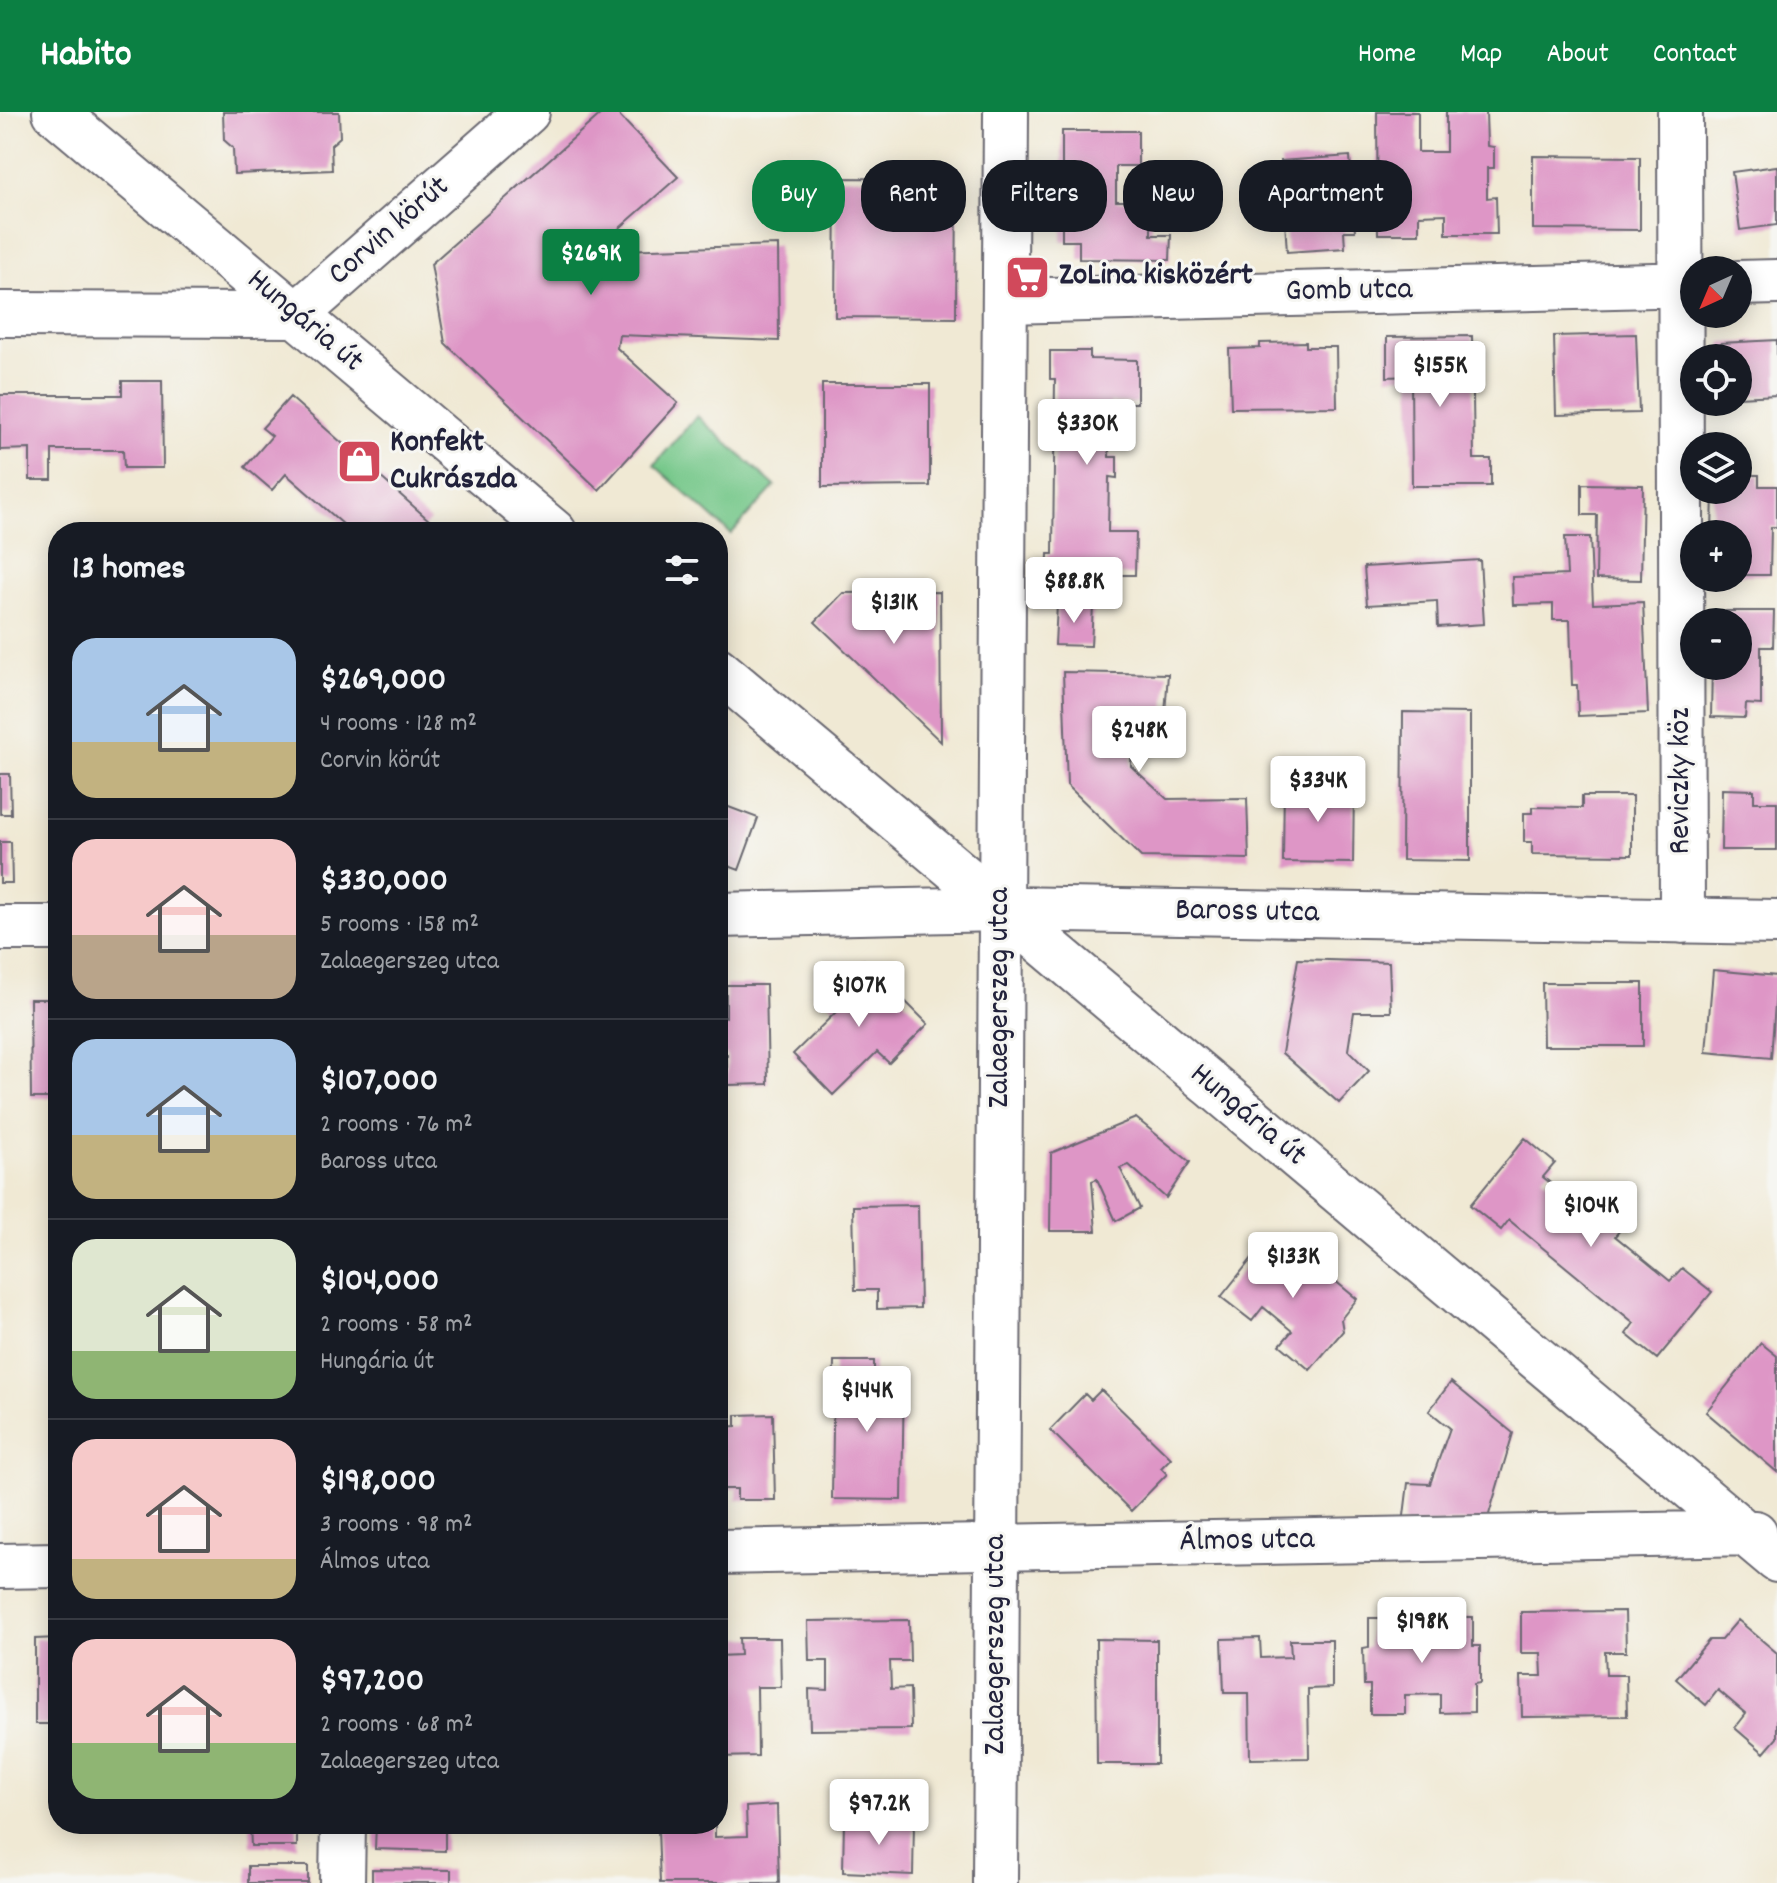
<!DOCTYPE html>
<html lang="en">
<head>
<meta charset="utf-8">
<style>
  :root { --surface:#171b24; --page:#242831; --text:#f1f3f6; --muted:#9ea1a6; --line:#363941; --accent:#0b8043 }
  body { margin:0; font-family:Dekko,sans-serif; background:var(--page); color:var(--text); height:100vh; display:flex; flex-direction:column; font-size:30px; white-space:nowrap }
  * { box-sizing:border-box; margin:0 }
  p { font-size:26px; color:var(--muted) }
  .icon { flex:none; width:44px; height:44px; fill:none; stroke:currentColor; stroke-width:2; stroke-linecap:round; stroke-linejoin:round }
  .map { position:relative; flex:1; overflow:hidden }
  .details { position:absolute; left:48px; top:410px; width:680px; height:1312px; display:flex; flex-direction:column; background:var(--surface); border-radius:32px; box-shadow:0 4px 20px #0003 }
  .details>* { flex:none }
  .guide { position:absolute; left:752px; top:48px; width:760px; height:72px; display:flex; gap:16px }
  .needle { width:52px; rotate:224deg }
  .controls { position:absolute; left:1680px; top:144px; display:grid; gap:16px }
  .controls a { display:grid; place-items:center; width:72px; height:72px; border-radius:50%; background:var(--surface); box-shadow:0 4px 20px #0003; font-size:40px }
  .price { position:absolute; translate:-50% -68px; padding:0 18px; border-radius:8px; background:#fff; color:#222; font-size:26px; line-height:52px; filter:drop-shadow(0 2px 4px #0008) }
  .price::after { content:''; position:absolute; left:50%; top:48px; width:24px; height:18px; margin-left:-12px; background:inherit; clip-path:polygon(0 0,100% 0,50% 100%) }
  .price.selected { background:var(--accent); color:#fff }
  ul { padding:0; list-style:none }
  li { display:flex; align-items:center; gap:24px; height:200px; padding:0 24px }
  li+li { border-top:2px solid var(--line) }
  li span { display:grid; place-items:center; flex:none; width:224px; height:160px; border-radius:24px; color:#555 }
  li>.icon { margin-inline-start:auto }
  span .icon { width:96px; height:96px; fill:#fffc; stroke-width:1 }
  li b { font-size:34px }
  h2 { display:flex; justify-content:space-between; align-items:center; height:96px; padding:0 24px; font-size:34px }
  .chip { padding:0 28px; border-radius:32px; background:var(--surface); box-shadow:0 4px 20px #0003; font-size:28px; line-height:72px }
  .chip.selected { background:var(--accent); color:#fff }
  header { display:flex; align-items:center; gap:48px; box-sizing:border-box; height:112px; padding:0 40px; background:var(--accent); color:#fff }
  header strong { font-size:38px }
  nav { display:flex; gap:44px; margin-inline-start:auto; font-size:28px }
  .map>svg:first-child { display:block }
  .green { fill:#75c789; stroke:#4c7462; stroke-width:2 }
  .building { fill:#de96c6 }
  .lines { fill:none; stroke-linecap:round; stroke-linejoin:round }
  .minor-casing { stroke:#6a6871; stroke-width:48 }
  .tertiary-casing { stroke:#6a6871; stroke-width:48 }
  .minor { stroke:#fff; stroke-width:44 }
  .tertiary { stroke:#fff; stroke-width:44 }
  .labels { text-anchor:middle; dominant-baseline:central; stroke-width:6; stroke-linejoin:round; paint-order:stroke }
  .street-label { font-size:32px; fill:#22223b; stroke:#f6f6f2 }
  .poi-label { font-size:32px; font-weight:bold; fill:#22223b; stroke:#f6f6f2; text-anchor:start }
</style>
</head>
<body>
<header>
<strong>Habito</strong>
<nav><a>Home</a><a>Map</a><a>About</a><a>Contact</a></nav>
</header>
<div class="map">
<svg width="1777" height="1771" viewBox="0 0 1777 1771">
  <rect width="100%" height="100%" fill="#f6f6f2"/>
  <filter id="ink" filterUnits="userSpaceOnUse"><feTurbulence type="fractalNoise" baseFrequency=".0125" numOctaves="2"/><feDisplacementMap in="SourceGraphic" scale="16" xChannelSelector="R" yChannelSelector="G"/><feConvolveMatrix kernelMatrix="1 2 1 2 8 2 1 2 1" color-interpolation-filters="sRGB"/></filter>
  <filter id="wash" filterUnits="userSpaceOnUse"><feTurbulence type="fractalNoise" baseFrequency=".006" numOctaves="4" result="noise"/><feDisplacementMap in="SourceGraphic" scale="32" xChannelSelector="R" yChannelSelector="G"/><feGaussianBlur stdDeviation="1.8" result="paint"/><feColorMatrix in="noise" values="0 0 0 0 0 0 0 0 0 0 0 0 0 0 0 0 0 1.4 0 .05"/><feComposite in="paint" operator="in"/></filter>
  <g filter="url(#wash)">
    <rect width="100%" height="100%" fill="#f0e9d4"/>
    <path class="green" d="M 697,304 L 775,374 L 731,422 L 654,353 Z"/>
    <g id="blocks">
      <path class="building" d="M 223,0 L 339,0 L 340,25 L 331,33 L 332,58 L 234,62 L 233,36 L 224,28 Z
        M 603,0 L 616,0 L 678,65 L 614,121 L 620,138 L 778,133 L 779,229 L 619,223 L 617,236 L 678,291 L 599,378 L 445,231 L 431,152 Z
        M 1377,0 L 1418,0 L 1418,40 L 1446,40 L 1446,0 L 1486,0 L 1487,34 L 1494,35 L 1494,56 L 1487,56 L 1487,86 L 1496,85 L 1497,122 L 1446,122 L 1446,102 L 1419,103 L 1419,122 L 1378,122 Z
        M 1062,19 L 1138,19 L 1138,54 L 1116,54 L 1116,89 L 1151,89 L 1151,123 L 1171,123 L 1170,148 L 1079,147 L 1079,129 L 1062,129 Z
        M 1350,44 L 1355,119 L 1344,119 L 1345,136 L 1287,140 L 1281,49 Z
        M 1533,44 L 1640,45 L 1640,118 L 1533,117 Z
        M 1777,54 L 1777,113 L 1740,118 L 1732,60 Z
        M 836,66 L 957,67 L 956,206 L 835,205 Z
        M 1636,222 L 1639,301 L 1556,303 L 1554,224 Z
        M 1472,224 L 1474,347 L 1491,347 L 1491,374 L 1412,374 L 1411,264 L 1387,265 L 1387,225 Z
        M 1777,228 L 1777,283 L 1738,285 L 1738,246 L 1722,246 L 1721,231 Z
        M 1306,230 L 1306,235 L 1336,235 L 1337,295 L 1231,296 L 1229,237 L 1260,236 L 1260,231 Z
        M 1050,239 L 1090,239 L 1090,247 L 1137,248 L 1137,291 L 1110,291 L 1109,345 L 1117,345 L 1117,366 L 1109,365 L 1108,420 L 1136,420 L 1135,463 L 1087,463 L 1087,470 L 1047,470 L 1048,442 L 1053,442 L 1055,267 L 1050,267 Z
        M 122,269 L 162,269 L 163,356 L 124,356 L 123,338 L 52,338 L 52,368 L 30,368 L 30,337 L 0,338 L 0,283 L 122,283 Z
        M 822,272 L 930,272 L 930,374 L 822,375 Z
        M 290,285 L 430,409 L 420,420 L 352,420 L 286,362 L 272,378 L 245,355 L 272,324 L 262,316 Z
        M 1738,352 L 1751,352 L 1751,363 L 1759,363 L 1759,374 L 1777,374 L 1777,415 L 1771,415 L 1770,463 L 1738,463 L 1738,422 L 1712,422 L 1713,378 L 1738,378 Z
        M 1582,372 L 1643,373 L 1641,468 L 1596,467 L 1597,403 L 1582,403 Z
        M 1565,425 L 1590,425 L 1593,492 L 1643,490 L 1648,601 L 1578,604 L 1577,573 L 1572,573 L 1570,508 L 1553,508 L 1553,492 L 1513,493 L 1512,465 L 1567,463 Z
        M 1480,448 L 1484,512 L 1438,515 L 1437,489 L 1367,493 L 1364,455 Z
        M 940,480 L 941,630 L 815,510 L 843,481 Z
        M 1057,492 L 1093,493 L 1091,534 L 1055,533 Z
        M 1720,499 L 1774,499 L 1773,535 L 1761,535 L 1761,593 L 1746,592 L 1745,606 L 1711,605 L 1712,554 L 1738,554 L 1738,510 L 1720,510 Z
        M 1063,560 L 1168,562 L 1165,601 L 1133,600 L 1131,654 L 1167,687 L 1247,686 L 1249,747 L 1141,745 L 1067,673 Z
        M 1403,600 L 1470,601 L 1470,749 L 1402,748 Z
        M 0,662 L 10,662 L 11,702 L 0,702 Z
        M 1284,672 L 1354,673 L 1353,751 L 1283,750 Z
        M 1722,677 L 1754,678 L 1754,690 L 1777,690 L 1777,738 L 1721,738 Z
        M 1582,684 L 1632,684 L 1632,743 L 1532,742 L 1532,730 L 1524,730 L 1524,701 L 1532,701 L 1532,695 L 1582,696 Z
        M 718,691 L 758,706 L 739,758 L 718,750 Z
        M 0,730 L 11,730 L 12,771 L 0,771 Z
        M 1298,847 L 1389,850 L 1391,900 L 1354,900 L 1348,938 L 1369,959 L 1339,991 L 1282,941 Z
        M 864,848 L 928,912 L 889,951 L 877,940 L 833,983 L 793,942 L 837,899 L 825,886 Z
        M 1713,858 L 1777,864 L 1771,946 L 1706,940 Z
        M 1542,871 L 1643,871 L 1643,934 L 1543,934 Z
        M 726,873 L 766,873 L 768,972 L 727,973 L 727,942 L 718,942 L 718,905 L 726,905 Z
        M 30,887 L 58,887 L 58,986 L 31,986 Z
        M 1136,1006 L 1190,1050 L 1166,1086 L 1129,1053 L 1120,1056 L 1140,1096 L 1116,1109 L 1097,1067 L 1092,1069 L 1096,1119 L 1050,1119 L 1051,1041 Z
        M 1525,1026 L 1555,1051 L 1543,1065 L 1598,1110 L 1618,1087 L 1634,1101 L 1615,1124 L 1670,1169 L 1682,1156 L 1712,1180 L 1657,1247 L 1626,1222 L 1634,1211 L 1509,1108 L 1501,1118 L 1470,1093 Z
        M 918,1093 L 920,1196 L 877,1197 L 877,1178 L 855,1178 L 853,1094 Z
        M 1282,1125 L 1357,1187 L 1341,1207 L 1343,1219 L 1310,1258 L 1280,1233 L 1292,1219 L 1263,1195 L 1252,1209 L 1221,1185 L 1253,1145 L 1266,1144 Z
        M 54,1131 L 58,1131 L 58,1185 L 51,1185 Z
        M 1761,1231 L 1777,1244 L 1777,1360 L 1706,1300 Z
        M 834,1249 L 874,1249 L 874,1266 L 904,1266 L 902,1388 L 832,1387 Z
        M 1451,1270 L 1513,1321 L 1487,1409 L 1403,1412 L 1408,1371 L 1430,1372 L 1450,1316 L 1429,1299 Z
        M 1101,1278 L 1171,1346 L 1161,1356 L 1167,1362 L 1131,1399 L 1050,1318 L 1085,1282 L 1091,1288 Z
        M 773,1302 L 775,1388 L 737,1388 L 737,1377 L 718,1377 L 718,1315 L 736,1314 L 736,1303 Z
        M 1625,1499 L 1626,1540 L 1605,1540 L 1606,1563 L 1626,1563 L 1627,1604 L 1522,1605 L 1521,1564 L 1542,1564 L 1541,1541 L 1521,1541 L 1521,1500 Z
        M 1438,1505 L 1473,1505 L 1473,1534 L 1480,1534 L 1480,1571 L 1474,1572 L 1474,1600 L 1440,1601 L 1440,1582 L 1405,1583 L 1405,1602 L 1370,1602 L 1370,1573 L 1364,1573 L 1363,1536 L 1369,1535 L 1369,1506 L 1403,1506 L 1404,1524 L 1438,1524 Z
        M 909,1508 L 910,1549 L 890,1549 L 891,1577 L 910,1576 L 911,1617 L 810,1618 L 809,1577 L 828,1578 L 828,1549 L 809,1549 L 808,1509 Z
        M 1738,1508 L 1777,1541 L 1777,1626 L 1764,1641 L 1735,1616 L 1746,1602 L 1718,1578 L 1706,1593 L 1676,1567 L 1709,1528 L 1721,1528 Z
        M 58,1526 L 58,1612 L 35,1612 L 35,1527 Z
        M 739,1526 L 780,1526 L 781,1575 L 757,1575 L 758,1644 L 718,1645 L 718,1544 L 740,1543 Z
        M 1260,1526 L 1261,1546 L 1291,1545 L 1290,1528 L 1332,1528 L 1332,1576 L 1308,1577 L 1309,1646 L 1250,1647 L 1249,1581 L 1224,1581 L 1222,1527 Z
        M 1096,1527 L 1157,1528 L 1157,1652 L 1097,1652 Z
        M 777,1693 L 779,1771 L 660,1771 L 658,1717 L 665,1716 L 665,1712 L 715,1712 L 715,1725 L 747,1724 L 746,1695 Z
        M 844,1708 L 914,1710 L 913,1763 L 843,1760 Z
        M 250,1712 L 297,1712 L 297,1734 L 251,1734 Z
        M 376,1712 L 470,1712 L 470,1718 L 445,1718 L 445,1739 L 375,1737 Z
        M 248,1754 L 308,1754 L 308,1771 L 248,1771 Z
        M 372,1757 L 451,1758 L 451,1771 L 372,1771 Z"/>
    </g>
  </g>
  <g filter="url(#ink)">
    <use href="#blocks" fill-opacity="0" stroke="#6a6871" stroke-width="2"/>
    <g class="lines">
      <defs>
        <path id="minor" d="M 55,0 L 554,420
          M 1680,0 L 1682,809
          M 1738,171 L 1777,170
          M 1005,189 L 1694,172
          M 0,202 L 296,203 L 527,0
          M 718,558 L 1777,1448
          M 718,803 L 1001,797 L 1777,810
          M 0,816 L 58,816
          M 718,1440 L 1755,1421
          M 0,1454 L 58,1453
          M 342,1771 L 343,1712"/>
        <path id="tertiary" d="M 995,1771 L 1006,0"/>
      </defs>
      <use href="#minor" class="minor-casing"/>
      <use href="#tertiary" class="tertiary-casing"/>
      <use href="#minor" class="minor"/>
      <use href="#tertiary" class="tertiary"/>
    </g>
  </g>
  <defs>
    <symbol id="supermarket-square" viewBox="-11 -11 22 22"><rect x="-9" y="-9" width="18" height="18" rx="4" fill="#d1495b" stroke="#f6f6f2"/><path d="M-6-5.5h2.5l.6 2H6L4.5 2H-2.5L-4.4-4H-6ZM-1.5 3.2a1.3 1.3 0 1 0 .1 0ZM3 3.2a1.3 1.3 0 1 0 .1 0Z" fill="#fff"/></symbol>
    <symbol id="shop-square" viewBox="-11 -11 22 22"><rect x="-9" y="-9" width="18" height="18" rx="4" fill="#d1495b" stroke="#f6f6f2"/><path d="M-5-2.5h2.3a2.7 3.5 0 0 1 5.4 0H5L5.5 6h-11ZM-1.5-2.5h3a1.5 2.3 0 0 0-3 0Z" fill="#fff"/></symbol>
  </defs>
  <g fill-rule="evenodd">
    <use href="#supermarket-square" x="1002" y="140" width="51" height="51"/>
    <use href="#shop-square" x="334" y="324" width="51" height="51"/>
  </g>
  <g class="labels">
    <g class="street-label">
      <text transform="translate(390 120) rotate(-41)">Corvin körút</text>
      <text transform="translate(1349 180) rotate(-1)">Gomb utca</text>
      <text transform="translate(304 210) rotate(40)">Hungária út</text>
      <text transform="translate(1682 669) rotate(-90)">Reviczky köz</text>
      <text transform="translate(1247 801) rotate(1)">Baross utca</text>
      <text transform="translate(1001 886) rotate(-90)">Zalaegerszeg utca</text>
      <text transform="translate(1247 1004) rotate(40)">Hungária út</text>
      <text transform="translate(1247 1430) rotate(-1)">Álmos utca</text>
      <text transform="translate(997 1533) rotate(-90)">Zalaegerszeg utca</text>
    </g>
    <g class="poi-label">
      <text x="1059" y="165">ZoLina kisközért</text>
      <text x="390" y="332">Konfekt<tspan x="390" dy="37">Cukrászda</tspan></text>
    </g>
  </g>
</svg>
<div class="controls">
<a><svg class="needle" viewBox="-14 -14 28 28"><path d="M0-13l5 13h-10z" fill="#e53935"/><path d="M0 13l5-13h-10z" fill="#9ea1a6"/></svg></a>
<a><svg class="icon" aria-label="locate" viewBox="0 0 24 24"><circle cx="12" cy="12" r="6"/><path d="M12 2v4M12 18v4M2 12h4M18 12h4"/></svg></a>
<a><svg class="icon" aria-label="layers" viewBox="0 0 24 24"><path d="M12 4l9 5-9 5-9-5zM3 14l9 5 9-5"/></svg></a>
<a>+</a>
<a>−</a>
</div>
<b class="price selected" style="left:591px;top:185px">$269K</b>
<b class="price" style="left:1440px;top:297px">$155K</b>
<b class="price" style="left:1087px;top:355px">$330K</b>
<b class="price" style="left:1074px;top:513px">$88.8K</b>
<b class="price" style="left:894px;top:534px">$131K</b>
<b class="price" style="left:1139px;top:662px">$248K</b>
<b class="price" style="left:1318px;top:712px">$334K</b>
<b class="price" style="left:859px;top:917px">$107K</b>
<b class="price" style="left:1591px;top:1137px">$104K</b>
<b class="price" style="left:1293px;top:1188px">$133K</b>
<b class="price" style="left:867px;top:1322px">$144K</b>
<b class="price" style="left:1422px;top:1553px">$198K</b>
<b class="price" style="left:879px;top:1735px">$97.2K</b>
<div class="guide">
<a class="chip selected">Buy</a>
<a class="chip">Rent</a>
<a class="chip">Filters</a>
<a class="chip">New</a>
<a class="chip">Apartment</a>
</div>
<section class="details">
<h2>13 homes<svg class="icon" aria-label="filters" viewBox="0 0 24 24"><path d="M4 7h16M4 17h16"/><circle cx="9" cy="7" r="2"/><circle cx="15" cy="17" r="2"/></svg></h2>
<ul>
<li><span style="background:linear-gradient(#a9c7e8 65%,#c2b280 0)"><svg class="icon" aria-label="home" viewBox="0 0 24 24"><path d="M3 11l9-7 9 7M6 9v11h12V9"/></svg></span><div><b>$269,000</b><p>4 rooms · 128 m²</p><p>Corvin körút</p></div></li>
<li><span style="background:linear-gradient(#f6c9c9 60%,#b9a48a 0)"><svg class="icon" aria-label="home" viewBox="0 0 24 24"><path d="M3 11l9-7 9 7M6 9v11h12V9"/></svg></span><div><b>$330,000</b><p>5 rooms · 158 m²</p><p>Zalaegerszeg utca</p></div></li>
<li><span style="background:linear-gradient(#a9c7e8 60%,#c2b280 0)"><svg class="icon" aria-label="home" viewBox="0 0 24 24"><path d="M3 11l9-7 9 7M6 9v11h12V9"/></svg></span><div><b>$107,000</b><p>2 rooms · 76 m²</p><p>Baross utca</p></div></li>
<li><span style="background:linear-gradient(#dfe7d0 70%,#8fb573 0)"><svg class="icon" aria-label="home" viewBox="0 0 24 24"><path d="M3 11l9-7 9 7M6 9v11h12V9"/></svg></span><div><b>$104,000</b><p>2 rooms · 58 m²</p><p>Hungária út</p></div></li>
<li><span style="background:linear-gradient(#f6c9c9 75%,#c2b280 0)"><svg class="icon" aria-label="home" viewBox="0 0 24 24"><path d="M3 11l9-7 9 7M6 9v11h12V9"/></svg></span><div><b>$198,000</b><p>3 rooms · 98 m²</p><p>Álmos utca</p></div></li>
<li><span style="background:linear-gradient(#f6c9c9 65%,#8fb573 0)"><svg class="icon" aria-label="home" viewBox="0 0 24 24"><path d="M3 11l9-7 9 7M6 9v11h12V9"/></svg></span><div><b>$97,200</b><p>2 rooms · 68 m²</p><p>Zalaegerszeg utca</p></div></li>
</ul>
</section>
</div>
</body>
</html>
